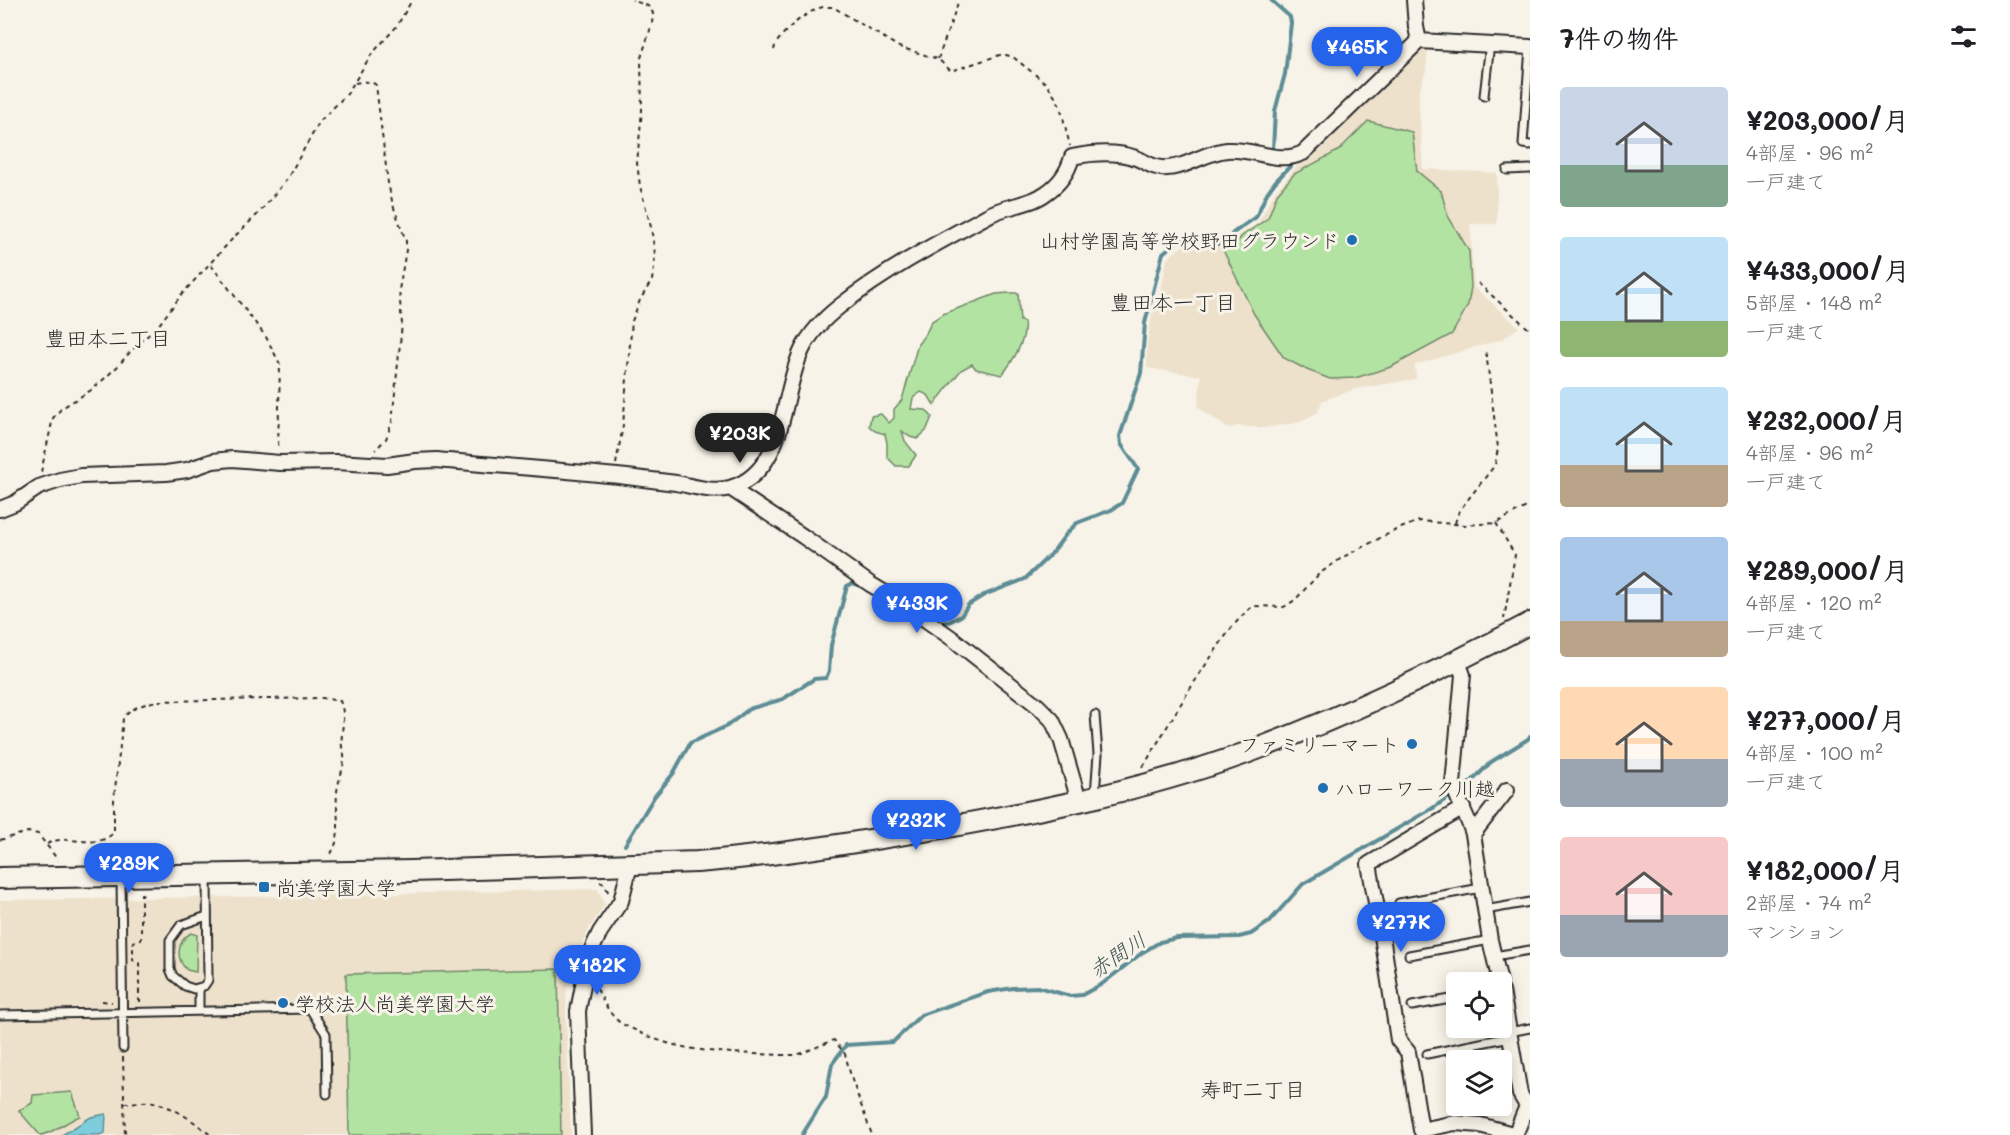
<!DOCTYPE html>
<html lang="ja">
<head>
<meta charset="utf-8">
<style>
  :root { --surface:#fff; --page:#f6f6f6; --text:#202124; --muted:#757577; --accent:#2563eb }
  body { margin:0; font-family:Mali,"Klee One",sans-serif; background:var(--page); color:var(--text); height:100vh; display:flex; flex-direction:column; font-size:22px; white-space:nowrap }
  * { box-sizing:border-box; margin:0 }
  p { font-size:20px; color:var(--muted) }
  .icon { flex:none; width:33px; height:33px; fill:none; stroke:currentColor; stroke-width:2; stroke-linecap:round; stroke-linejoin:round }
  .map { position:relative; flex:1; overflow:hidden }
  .details { display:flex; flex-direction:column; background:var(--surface); width:480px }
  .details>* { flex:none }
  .tools { position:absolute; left:1446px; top:972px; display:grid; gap:12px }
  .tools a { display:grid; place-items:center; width:66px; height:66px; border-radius:6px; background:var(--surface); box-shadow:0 3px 15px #0003; font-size:30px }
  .price { position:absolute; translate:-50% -51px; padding:0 14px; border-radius:21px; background:var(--accent); color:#fff; font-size:20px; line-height:39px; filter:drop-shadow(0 2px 3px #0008) }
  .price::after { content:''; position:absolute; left:50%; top:36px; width:18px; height:14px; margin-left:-9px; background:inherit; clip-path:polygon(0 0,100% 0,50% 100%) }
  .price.active { background:#222; color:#fff }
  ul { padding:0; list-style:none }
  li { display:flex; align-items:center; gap:18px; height:150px; padding:0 30px }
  li span { display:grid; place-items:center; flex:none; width:168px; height:120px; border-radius:6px; color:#555 }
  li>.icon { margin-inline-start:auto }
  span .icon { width:72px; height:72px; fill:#fffc; stroke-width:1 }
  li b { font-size:26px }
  h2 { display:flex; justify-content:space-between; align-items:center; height:72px; padding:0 30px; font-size:26px }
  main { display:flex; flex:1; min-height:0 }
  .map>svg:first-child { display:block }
  .built { fill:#eee1cc }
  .green { fill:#b3e3a3; stroke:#6f8767; stroke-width:1.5 }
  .water { fill:#7fcddc; stroke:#5d8c95; stroke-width:1.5 }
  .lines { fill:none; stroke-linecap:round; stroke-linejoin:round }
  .stream { stroke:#5d8c95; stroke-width:4 }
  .lane-casing { stroke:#2b2b2b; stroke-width:11 }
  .street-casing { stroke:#2b2b2b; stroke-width:18 }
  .secondary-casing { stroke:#2b2b2b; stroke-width:24 }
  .path { stroke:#2b2b2b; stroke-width:2; stroke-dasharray:4.5 4.5; stroke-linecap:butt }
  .lane { stroke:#f7f3e8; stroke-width:7 }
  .street { stroke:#f7f3e8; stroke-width:14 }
  .secondary { stroke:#f7f3e8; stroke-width:20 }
  .poi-dot { fill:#1f6fb2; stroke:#f7f3e8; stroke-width:2 }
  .labels { text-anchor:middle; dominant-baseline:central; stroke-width:6; stroke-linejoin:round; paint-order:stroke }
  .poi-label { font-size:20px; fill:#2b2b2b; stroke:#f7f3e8; text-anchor:start }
  .neighbourhood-label { font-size:21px; fill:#2b2b2b; stroke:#f7f3e8 }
  .water-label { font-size:21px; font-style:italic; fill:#405457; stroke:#f7f3e8 }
</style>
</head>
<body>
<main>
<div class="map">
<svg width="1530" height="1135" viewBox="0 0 1530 1135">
  <rect width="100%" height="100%" fill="#f7f3e8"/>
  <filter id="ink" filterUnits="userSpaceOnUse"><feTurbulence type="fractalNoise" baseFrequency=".0167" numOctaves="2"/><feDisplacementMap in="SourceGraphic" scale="12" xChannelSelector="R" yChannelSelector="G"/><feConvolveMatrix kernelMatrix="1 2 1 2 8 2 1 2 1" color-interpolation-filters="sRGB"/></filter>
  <g filter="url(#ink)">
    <path class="built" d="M 1421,47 L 1428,47 L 1426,71 L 1419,91 L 1419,105 L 1423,169 L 1497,173 L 1497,224 L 1470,224 L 1474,287 L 1519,327 L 1503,339 L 1415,365 L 1416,379 L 1355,389 L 1322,401 L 1318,412 L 1301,422 L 1264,428 L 1239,426 L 1227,428 L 1198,407 L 1201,376 L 1147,368 L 1147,344 L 1152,315 L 1163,280 L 1167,259 L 1187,242 L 1218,247 L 1228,245 L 1235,237 L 1258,223 L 1275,192 L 1297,166 L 1352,116 Z
      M 598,889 L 605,905 L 590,927 L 578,953 L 570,972 L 567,989 L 566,1016 L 571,1135 L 0,1135 L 0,900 L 298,896 Z"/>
    <path class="green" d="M 1368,121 L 1412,132 L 1417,171 L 1441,191 L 1448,216 L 1469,251 L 1471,287 L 1468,305 L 1452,334 L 1391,367 L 1355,378 L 1330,379 L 1307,370 L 1284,358 L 1254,314 L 1223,250 L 1234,246 L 1242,236 L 1268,218 L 1277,194 L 1294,174 L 1338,151 Z
      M 1009,293 L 1018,293 L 1020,321 L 1024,322 C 1027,339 1012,362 1002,375 L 976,369 L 972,364 L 961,370 L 934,405 L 928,395 L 921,392 L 913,398 L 911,409 L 926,410 L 932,417 L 926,431 L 917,439 L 910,437 L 902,431 L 905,441 L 916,455 L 909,466 L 896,466 L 887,457 L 887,443 L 885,434 L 875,431 L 869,426 L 871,416 L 881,414 L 889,423 L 894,418 L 894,409 L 902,400 L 918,344 L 926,333 L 932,321 L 943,314 L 996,294 Z
      M 191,933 L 197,935 L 196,972 L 187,970 C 175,959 177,941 191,933 Z
      M 558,969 L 561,1135 L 349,1135 L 346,974 Z
      M 72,1092 L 80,1116 C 69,1120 50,1135 40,1135 L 19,1111 L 32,1103 L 33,1095 Z"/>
    <path class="water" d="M 106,1114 L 105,1133 L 99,1135 L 62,1135 L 91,1117 Z"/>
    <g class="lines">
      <path class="stream" d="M 1271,0 L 1290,17 L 1291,23 L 1285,74 L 1275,111 L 1273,149 L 1280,151
        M 939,622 L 949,622 L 961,616 L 968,605 L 984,595 L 1025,579 L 1052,553 L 1067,533 L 1077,523 L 1111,510 L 1122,503 L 1138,469 L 1121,444 L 1120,436 L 1141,373 L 1145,323 L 1163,253 L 1180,239 L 1188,238 L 1218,244 L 1227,241 L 1233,233 L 1256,217 L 1267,193 L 1275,182 L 1295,161
        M 1459,790 L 1471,782 L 1491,762 L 1528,739 L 1530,736
        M 625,845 L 654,797 L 673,774 L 690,743 L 727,726 L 749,709 L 783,699 L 814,679 L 826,678 L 829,671 L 831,645 L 847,586 L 853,583 L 864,588
        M 802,1135 L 826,1097 L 832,1064 L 846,1045 L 893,1042 L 921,1015 L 988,992 L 1013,988 L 1038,987 L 1070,996 L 1082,995 L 1102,984 L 1143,952 L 1160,942 L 1177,938 L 1239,937 L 1251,934 L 1269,922 L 1303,884 L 1433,808 L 1453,794"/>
      <defs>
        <path id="lane" d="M 1530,47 L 1523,144 L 1530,145
          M 1484,96 L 1489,52 L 1493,44
          M 1507,170 L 1530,169
          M 1095,715 L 1098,754 L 1095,795
          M 207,877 L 208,980 L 204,986 L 194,989 L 185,986 L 173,976 L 170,969 L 170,940 L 181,925 L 207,916
          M 121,878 L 123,1048
          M 1399,903 L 1481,888
          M 1485,910 L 1530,902
          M 1409,955 L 1490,940
          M 1494,956 L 1530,950
          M 1412,1006 L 1456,998
          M 199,1011 L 199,988
          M 0,1015 L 310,1009 L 326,1034 L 327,1094
          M 1509,1032 L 1530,1028
          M 1427,1054 L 1510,1037"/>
        <path id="street" d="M 1419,41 L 1530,47
          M 730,488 L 804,537 L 870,584 L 902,603 L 953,639 L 1038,706 L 1052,720 L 1061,739 L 1079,801
          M 0,509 L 15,503 L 39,487 L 60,480 L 81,476 L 166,473 L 187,470 L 213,461 L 232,459 L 280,463 L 336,462 L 387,465 L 415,461 L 437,460 C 500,466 564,470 627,477 C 643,479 660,481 676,483 C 693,486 713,493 730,488 C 787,471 781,394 802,350 C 810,333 826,317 840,306 C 886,270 937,243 987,216 C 1005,205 1029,206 1046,193 C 1058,185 1068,172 1072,157 C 1092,153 1116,151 1136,158 C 1144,161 1151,167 1161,168 C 1184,170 1204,152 1227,150 C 1255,148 1278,165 1303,153 L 1419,41 L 1416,27 L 1414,0
          M 1458,661 L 1463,675 L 1453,784 C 1458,802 1468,817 1473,834 L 1490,940 L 1500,982
          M 1463,808 L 1369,864 L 1382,936 L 1398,1040 L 1408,1052 L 1421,1130 L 1455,1123 L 1480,1125 L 1516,1135
          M 1473,834 L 1507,790
          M 1502,991 L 1520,1094 L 1527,1106 L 1515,1135
          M 583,1135 L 578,1011 L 586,970 L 592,949 L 600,932 L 621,901 L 630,865"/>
        <path id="secondary" d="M 0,878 L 411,871 L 697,862 C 769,856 841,845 912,833 C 1025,814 1139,792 1246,753 C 1344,717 1438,672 1530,623"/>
      </defs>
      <use href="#lane" class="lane-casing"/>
      <use href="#street" class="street-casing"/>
      <use href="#secondary" class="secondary-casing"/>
      <path class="path" d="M 774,50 C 776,35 808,10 823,7 C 826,7 829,7 833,7 L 899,47 L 938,59 L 951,71 L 1003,54 L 1013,57 L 1047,84 L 1060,105 L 1070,146
        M 938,59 L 959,0
        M 355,83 C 362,82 370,80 376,85 L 388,183 L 393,205 L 406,241 L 406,250 L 399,290 L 402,324 L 392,422 L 386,439 L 375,450
        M 211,265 L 266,337 L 280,364 L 278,449
        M 1478,283 L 1530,330
        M 616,464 L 623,425 L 632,321 L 640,300 L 652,280 L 654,268 L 655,254 L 651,227 L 640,186 L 637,163 L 642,110 L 641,58 L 652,24 L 653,13 L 648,6 L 632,0
        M 41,472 L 53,418 L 62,408 L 93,389 L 117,367 L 131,351 L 158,326 L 182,294 L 235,236 L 259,213 L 287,179 L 320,121 L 347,94 L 371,55 L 397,26 L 412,0
        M 1455,523 L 1459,511 L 1495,465 L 1498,448 L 1486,352
        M 1496,523 L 1515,555 L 1504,619
        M 1143,767 C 1165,731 1185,695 1209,660 C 1223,640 1234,621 1253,606 L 1284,607 L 1295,600 L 1319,574 L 1343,557 L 1396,530 L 1419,521 L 1466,525 L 1496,523 L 1530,505
        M 0,840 L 28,832 L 38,834 L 58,860
        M 47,844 C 66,832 97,852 114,832 L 114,798 L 123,719 C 130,708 144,704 157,701 L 322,698 L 340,701 C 347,717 340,731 342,747 C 343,752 345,755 344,760 C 343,771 338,781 337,792 C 335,814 344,835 330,855
        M 600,882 L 603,883 L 609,893
        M 597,989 C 603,1000 608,1012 617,1020 C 622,1025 631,1028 637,1031 C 681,1054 734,1053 782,1055 L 797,1055 L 834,1040 L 845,1054 L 852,1080 L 872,1135
        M 102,1001 L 112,1002
        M 141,1001 L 139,1001 L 139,963 L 133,960 L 133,942 L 141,940 L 141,894 L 144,895 L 144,892
        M 123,1057 L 125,1135
        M 124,1103 C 134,1103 144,1101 153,1102 C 170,1105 198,1123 210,1135"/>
      <use href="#lane" class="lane"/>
      <use href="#street" class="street"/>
      <use href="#secondary" class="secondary"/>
    </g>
  </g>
  <g class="poi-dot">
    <circle cx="1352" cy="240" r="6"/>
    <circle cx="1412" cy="744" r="6"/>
    <circle cx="1323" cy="788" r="6"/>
    <rect x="258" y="881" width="12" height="12" rx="3"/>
    <circle cx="283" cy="1003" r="6"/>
  </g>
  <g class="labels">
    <g class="poi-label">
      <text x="1340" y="240" text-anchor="end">山村学園高等学校野田グラウンド</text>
      <text x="1400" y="744" text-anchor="end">ファミリーマート</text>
      <text x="1335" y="788">ハローワーク川越</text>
      <text x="276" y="887">尚美学園大学</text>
      <text x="295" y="1003">学校法人尚美学園大学</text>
    </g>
    <g class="neighbourhood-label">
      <text x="1173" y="301">豊田本一丁目</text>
      <text x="108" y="337">豊田本二丁目</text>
      <text x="1253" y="1088">寿町二丁目</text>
    </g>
    <g class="water-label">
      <text transform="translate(1117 954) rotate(-34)">赤間川</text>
    </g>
  </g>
</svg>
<div class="tools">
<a><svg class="icon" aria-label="locate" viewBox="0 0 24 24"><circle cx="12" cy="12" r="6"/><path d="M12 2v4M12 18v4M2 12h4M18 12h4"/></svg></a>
<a><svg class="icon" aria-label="layers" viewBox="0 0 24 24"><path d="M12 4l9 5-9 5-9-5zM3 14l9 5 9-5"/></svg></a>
</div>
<b class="price" style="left:1357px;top:78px">¥465K</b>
<b class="price active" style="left:740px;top:464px">¥203K</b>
<b class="price" style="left:917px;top:634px">¥433K</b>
<b class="price" style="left:916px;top:851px">¥232K</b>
<b class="price" style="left:129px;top:894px">¥289K</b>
<b class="price" style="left:1401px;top:953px">¥277K</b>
<b class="price" style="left:597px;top:996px">¥182K</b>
</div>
<section class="details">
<h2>7件の物件<svg class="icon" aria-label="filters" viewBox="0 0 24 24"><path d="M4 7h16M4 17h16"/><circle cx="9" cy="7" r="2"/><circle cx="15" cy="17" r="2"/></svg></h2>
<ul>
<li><span style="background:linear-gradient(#c9d6e8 65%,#7fa58c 0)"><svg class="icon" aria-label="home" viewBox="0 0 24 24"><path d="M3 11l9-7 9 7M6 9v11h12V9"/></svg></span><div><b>¥203,000/月</b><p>4部屋 · 96 m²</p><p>一戸建て</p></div></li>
<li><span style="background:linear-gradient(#bfe0f5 70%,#8fb573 0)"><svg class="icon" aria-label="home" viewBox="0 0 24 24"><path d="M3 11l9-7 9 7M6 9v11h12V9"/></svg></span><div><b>¥433,000/月</b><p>5部屋 · 148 m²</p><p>一戸建て</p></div></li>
<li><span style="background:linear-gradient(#bfe0f5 65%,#b9a48a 0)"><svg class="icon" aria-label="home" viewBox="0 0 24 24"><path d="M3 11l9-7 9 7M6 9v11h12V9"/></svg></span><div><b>¥232,000/月</b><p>4部屋 · 96 m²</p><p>一戸建て</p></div></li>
<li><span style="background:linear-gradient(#a9c7e8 70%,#b9a48a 0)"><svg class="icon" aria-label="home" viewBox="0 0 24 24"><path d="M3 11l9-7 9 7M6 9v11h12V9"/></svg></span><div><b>¥289,000/月</b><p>4部屋 · 120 m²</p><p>一戸建て</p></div></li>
<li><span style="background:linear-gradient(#ffd9b3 60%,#9aa5b1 0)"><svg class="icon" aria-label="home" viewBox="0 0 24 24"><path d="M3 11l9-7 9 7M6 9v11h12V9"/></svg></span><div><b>¥277,000/月</b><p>4部屋 · 100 m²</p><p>一戸建て</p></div></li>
<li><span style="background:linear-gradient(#f6c9c9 65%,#9aa5b1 0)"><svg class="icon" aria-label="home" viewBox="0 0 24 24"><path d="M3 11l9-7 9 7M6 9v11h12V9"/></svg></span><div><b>¥182,000/月</b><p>2部屋 · 74 m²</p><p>マンション</p></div></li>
</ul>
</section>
</main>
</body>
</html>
